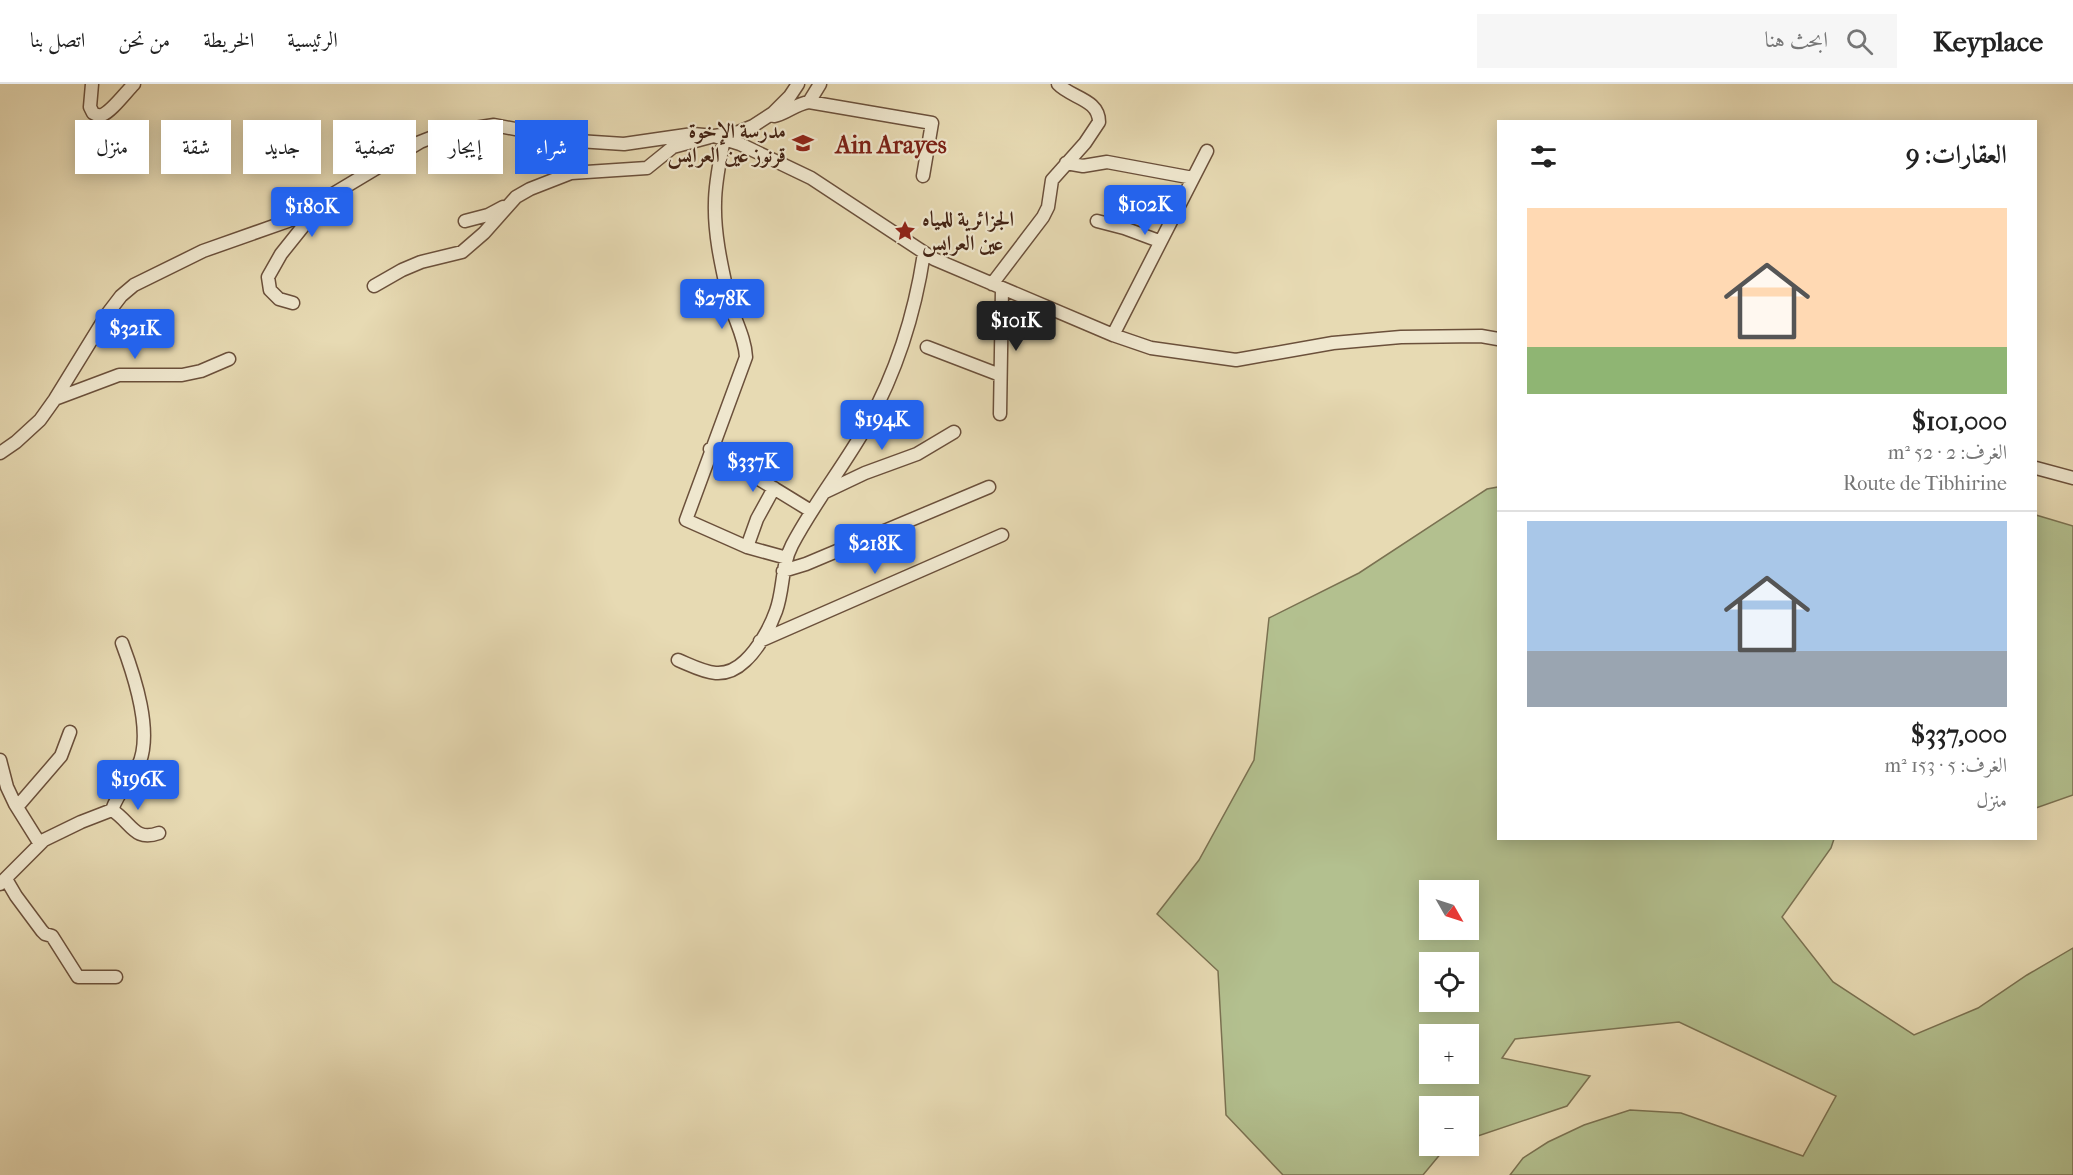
<!DOCTYPE html>
<html lang="ar">
<head>
<meta charset="utf-8">
<style>
  :root { --surface:#fff; --page:#f6f6f6; --text:#222; --muted:#767676; --line:#e0e0e0; --accent:#2563eb }
  body { margin:0; font-family:"IM FELL French Canon",Amiri,serif; background:var(--page); color:var(--text); direction:rtl; height:100vh; display:flex; flex-direction:column; font-size:22px; white-space:nowrap }
  * { box-sizing:border-box; margin:0 }
  p { font-size:20px; color:var(--muted) }
  .icon { flex:none; width:33px; height:33px; fill:none; stroke:currentColor; stroke-width:2; stroke-linecap:round; stroke-linejoin:round }
  .map { position:relative; flex:1; overflow:hidden; direction:ltr }
  .side { position:absolute; left:1497px; top:36px; width:540px; height:720px; display:flex; flex-direction:column; background:var(--surface); border-radius:0px; box-shadow:0 3px 15px #0003; direction:rtl }
  .side>* { flex:none }
  .guide { position:absolute; left:18px; top:36px; width:570px; height:54px; direction:rtl; display:flex; gap:12px }
  .needle { width:39px; rotate:129deg }
  .fabs { position:absolute; left:1419px; top:796px; display:grid; gap:12px }
  .fabs a { display:grid; place-items:center; width:60px; height:60px; border-radius:0px; background:var(--surface); box-shadow:0 3px 15px #0003; font-size:30px }
  .price { position:absolute; translate:-50% -51px; padding:0 14px; border-radius:6px; background:var(--accent); color:#fff; font-size:20px; line-height:39px; filter:drop-shadow(0 2px 3px #0008) }
  .price::after { content:''; position:absolute; left:50%; top:36px; width:18px; height:14px; margin-left:-9px; background:inherit; clip-path:polygon(0 0,100% 0,50% 100%) }
  .price.on { background:#222; color:#fff }
  ul { padding:0; list-style:none }
  li { display:grid; align-content:center; gap:12px; height:318px; padding:0 30px }
  li+li { border-top:2px solid var(--line) }
  li span { display:grid; place-items:center; height:186px; border-radius:0px; color:#555 }
  li>.icon { margin-inline-start:auto }
  span .icon { width:108px; height:108px; fill:#fffc; stroke-width:1 }
  li b { font-size:26px }
  h2 { display:flex; justify-content:space-between; align-items:center; height:72px; padding:0 30px; font-size:26px }
  .chip { padding:0 21px; border-radius:0px; background:var(--surface); box-shadow:0 3px 15px #0003; font-size:21px; line-height:54px }
  .chip.on { background:var(--accent); color:#fff }
  header { display:flex; align-items:center; gap:36px; box-sizing:border-box; height:84px; padding:0 30px; background:var(--surface); border-bottom:2px solid var(--line) }
  header strong { font-size:28px }
  nav { display:flex; gap:33px; margin-inline-start:auto; font-size:21px }
  .search { width:420px; height:54px; background:var(--page); display:flex; align-items:center; gap:15px; box-sizing:border-box; padding:0 21px; border-radius:0px; color:var(--muted); font-size:22px }
  .map>svg:first-child { display:block }
  .green { fill:#b3c08f; stroke:#7a7151; stroke-width:1.5; fill-rule:evenodd }
  .lines { fill:none; stroke-linecap:round; stroke-linejoin:round }
  .minor-casing { stroke:#6b503b; stroke-width:15 }
  .minor { stroke:#efe7ce; stroke-width:12 }
  .labels { text-anchor:middle; dominant-baseline:central; stroke-width:4.5; stroke-linejoin:round; paint-order:stroke }
  .poi-label { font-size:21px; font-weight:bold; fill:#422213; stroke:#efe7ce; text-anchor:end }
  .quarter-label { font-size:24px; font-weight:bold; fill:#7a1f14; stroke:#efe7ce }
</style>
</head>
<body>
<header>
<strong>Keyplace</strong>
<div class="search"><svg class="icon" aria-label="search" viewBox="0 0 24 24"><circle cx="10" cy="10" r="6"/><path d="M15 15l6 6"/></svg>ابحث هنا</div>
<nav><a>الرئيسية</a><a>الخريطة</a><a>من نحن</a><a>اتصل بنا</a></nav>
</header>
<div class="map">
<svg width="2073" height="1091" viewBox="0 0 2073 1091">
  <rect width="100%" height="100%" fill="#e7dab3"/>
  <filter id="stains"><feTurbulence type="fractalNoise" baseFrequency=".00333" numOctaves="4"/><feColorMatrix values="0 0 0 0 .2 0 0 0 0 .09 0 0 0 0 .02 0 0 0 .5 -.17"/></filter>
  <radialGradient id="worn" r=".72"><stop offset=".6" stop-color="#630" stop-opacity="0"/><stop offset="1" stop-color="#630" stop-opacity=".3"/></radialGradient>
  <path class="green" d="M 1498,403 L 1498,754 L 1834,755 L 1831,764 L 1782,833 L 1833,898 L 1914,951 L 1978,924 L 2027,891 L 2073,864 L 2073,1091 L 1510,1091 L 1523,1074 L 1548,1058 L 1584,1041 L 1630,1026 L 1681,1029 L 1803,1072 L 1836,1012 L 1679,938 L 1515,955 L 1502,974 L 1590,992 L 1567,1022 L 1469,1055 L 1468,1023 L 1430,1023 L 1430,1062 L 1447,1062 L 1423,1091 L 1283,1091 L 1226,1031 L 1218,887 L 1157,830 L 1199,776 L 1254,676 L 1269,534 L 1359,489 L 1487,405 ZM 1430,807 L 1468,807 L 1468,846 L 1430,846 ZM 1430,879 L 1468,879 L 1468,918 L 1430,918 ZM 1430,951 L 1468,951 L 1468,990 L 1430,990 Z
    M 2036,431 L 2073,442 L 2073,711 L 2036,724 Z"/>
  <g class="lines">
    <defs>
      <path id="minor" d="M 92,0 L 90,23 L 93,29 C 96,31 98,32 102,31 C 111,28 126,8 134,0
        M 809,18 L 820,0
        M 774,32 C 786,30 795,20 809,18 L 932,39 L 923,92
        M 724,55 C 720,76 715,98 715,119 C 714,151 722,184 729,216 C 734,235 745,253 746,273 L 686,436 L 747,463 L 787,474
        M 1066,79 L 1083,82 L 1107,78 L 1193,94
        M 465,137 L 488,131 L 503,123
        M 1097,137 L 1124,144 L 1159,157
        M 992,200 L 1043,133 L 1048,123 L 1052,96 L 1085,59 L 1099,38 C 1099,15 1071,14 1058,0
        M 374,202 L 402,186 L 421,178 L 462,168 L 484,149 L 516,113 L 530,105 L 571,89 L 647,84 L 673,63 L 714,52 L 736,49 L 753,42 L 773,29 L 790,12 L 798,0
        M 293,219 L 279,215 L 270,206 L 268,193 L 281,170 L 305,140 L 334,119 L 343,109
        M 1113,251 L 1207,67
        M 927,263 L 1000,291
        M 55,315 L 119,291 L 182,291 L 201,287 L 229,275
        M 1000,330 L 1002,205
        M 710,365 L 811,427
        M 0,369 L 16,358 L 40,336 L 55,315 L 108,229 L 121,212 L 134,201 L 203,167 L 288,137 L 420,58 L 443,49 L 494,41 L 578,57 L 624,60 L 693,50 L 714,52 L 740,60 L 811,94 L 934,175 L 1113,251 L 1151,264 L 1236,276 L 1333,259 L 1401,253 L 1481,252 L 1498,255
        M 2036,384 L 2073,394
        M 825,408 L 865,389 L 917,370 L 954,348
        M 747,463 L 757,435 L 774,404
        M 783,487 L 806,480 L 989,403
        M 760,557 L 1002,451
        M 678,576 C 702,586 722,599 745,577 C 758,565 770,544 776,527 C 784,505 781,482 792,461 C 814,419 844,382 867,341 C 897,287 915,229 924,169
        M 0,676 L 7,703 L 15,720 L 40,760
        M 17,723 L 61,672 L 70,648
        M 112,726 C 132,739 134,758 159,749
        M 6,795 L 16,812 L 42,847 L 45,850 L 52,852 L 78,893 L 116,893
        M 0,800 L 44,756 L 81,738 L 112,726 C 119,705 131,698 138,682 C 154,649 134,591 122,559"/>
    </defs>
    <use href="#minor" class="minor-casing"/>
    <use href="#minor" class="minor"/>
  </g>
  <defs>
    <symbol id="school-bare" viewBox="-9 -9 18 18"><path d="M0-5L7-2L0 1L-7-2ZM-4 1L0 2.5L4 1V4Q0 6-4 4Z" fill="#8f2418" stroke="#efe7ce" stroke-width="2.5" paint-order="stroke"/></symbol>
    <symbol id="sight-bare" viewBox="-9 -9 18 18"><path d="M0-6L1.8-2.2L6-1.7L2.9 1.2L3.7 5.4L0 3.3L-3.7 5.4L-2.9 1.2L-6-1.7L-1.8-2.2Z" fill="#8f2418" stroke="#efe7ce" stroke-width="2.5" paint-order="stroke"/></symbol>
  </defs>
  <g fill-rule="evenodd">
    <use href="#school-bare" x="788" y="44" width="30" height="30"/>
    <use href="#sight-bare" x="890" y="132" width="30" height="30"/>
  </g>
  <g class="labels">
    <g class="poi-label">
      <text x="786" y="47">مدرسة الإخوة<tspan x="786" dy="24">قرنوز عين العرايس</tspan></text>
      <text x="922" y="135" text-anchor="start">الجزائرية للمياه<tspan x="922" dy="24">عين العرايس</tspan></text>
    </g>
    <g class="quarter-label">
      <text x="891" y="61">Ain Arayes</text>
    </g>
  </g>
  <rect width="100%" height="100%" filter="url(#stains)"/>
  <rect width="100%" height="100%" fill="url(#worn)"/>
</svg>
<div class="fabs">
<a><svg class="needle" viewBox="-14 -14 28 28"><path d="M0-13l5 13h-10z" fill="#e53935"/><path d="M0 13l5-13h-10z" fill="#767676"/></svg></a>
<a><svg class="icon" aria-label="locate" viewBox="0 0 24 24"><circle cx="12" cy="12" r="6"/><path d="M12 2v4M12 18v4M2 12h4M18 12h4"/></svg></a>
<a>+</a>
<a>−</a>
</div>
<b class="price" style="left:1145px;top:152px">$102K</b>
<b class="price" style="left:312px;top:154px">$180K</b>
<b class="price" style="left:722px;top:246px">$278K</b>
<b class="price on" style="left:1016px;top:268px">$101K</b>
<b class="price" style="left:135px;top:276px">$321K</b>
<b class="price" style="left:882px;top:367px">$194K</b>
<b class="price" style="left:753px;top:409px">$337K</b>
<b class="price" style="left:875px;top:491px">$218K</b>
<b class="price" style="left:138px;top:727px">$196K</b>
<div class="guide">
<a class="chip on">شراء</a>
<a class="chip">إيجار</a>
<a class="chip">تصفية</a>
<a class="chip">جديد</a>
<a class="chip">شقة</a>
<a class="chip">منزل</a>
</div>
<section class="side">
<h2>العقارات: 9<svg class="icon" aria-label="filters" viewBox="0 0 24 24"><path d="M4 7h16M4 17h16"/><circle cx="9" cy="7" r="2"/><circle cx="15" cy="17" r="2"/></svg></h2>
<ul>
<li><span style="background:linear-gradient(#ffd9b3 75%,#8fb573 0)"><svg class="icon" aria-label="home" viewBox="0 0 24 24"><path d="M3 11l9-7 9 7M6 9v11h12V9"/></svg></span><div><b>$101,000</b><p>الغرف: 2 · 52 m²</p><p>Route de Tibhirine</p></div></li>
<li><span style="background:linear-gradient(#a9c7e8 70%,#9aa5b1 0)"><svg class="icon" aria-label="home" viewBox="0 0 24 24"><path d="M3 11l9-7 9 7M6 9v11h12V9"/></svg></span><div><b>$337,000</b><p>الغرف: 5 · 153 m²</p><p>منزل</p></div></li>
</ul>
</section>
</div>
</body>
</html>
